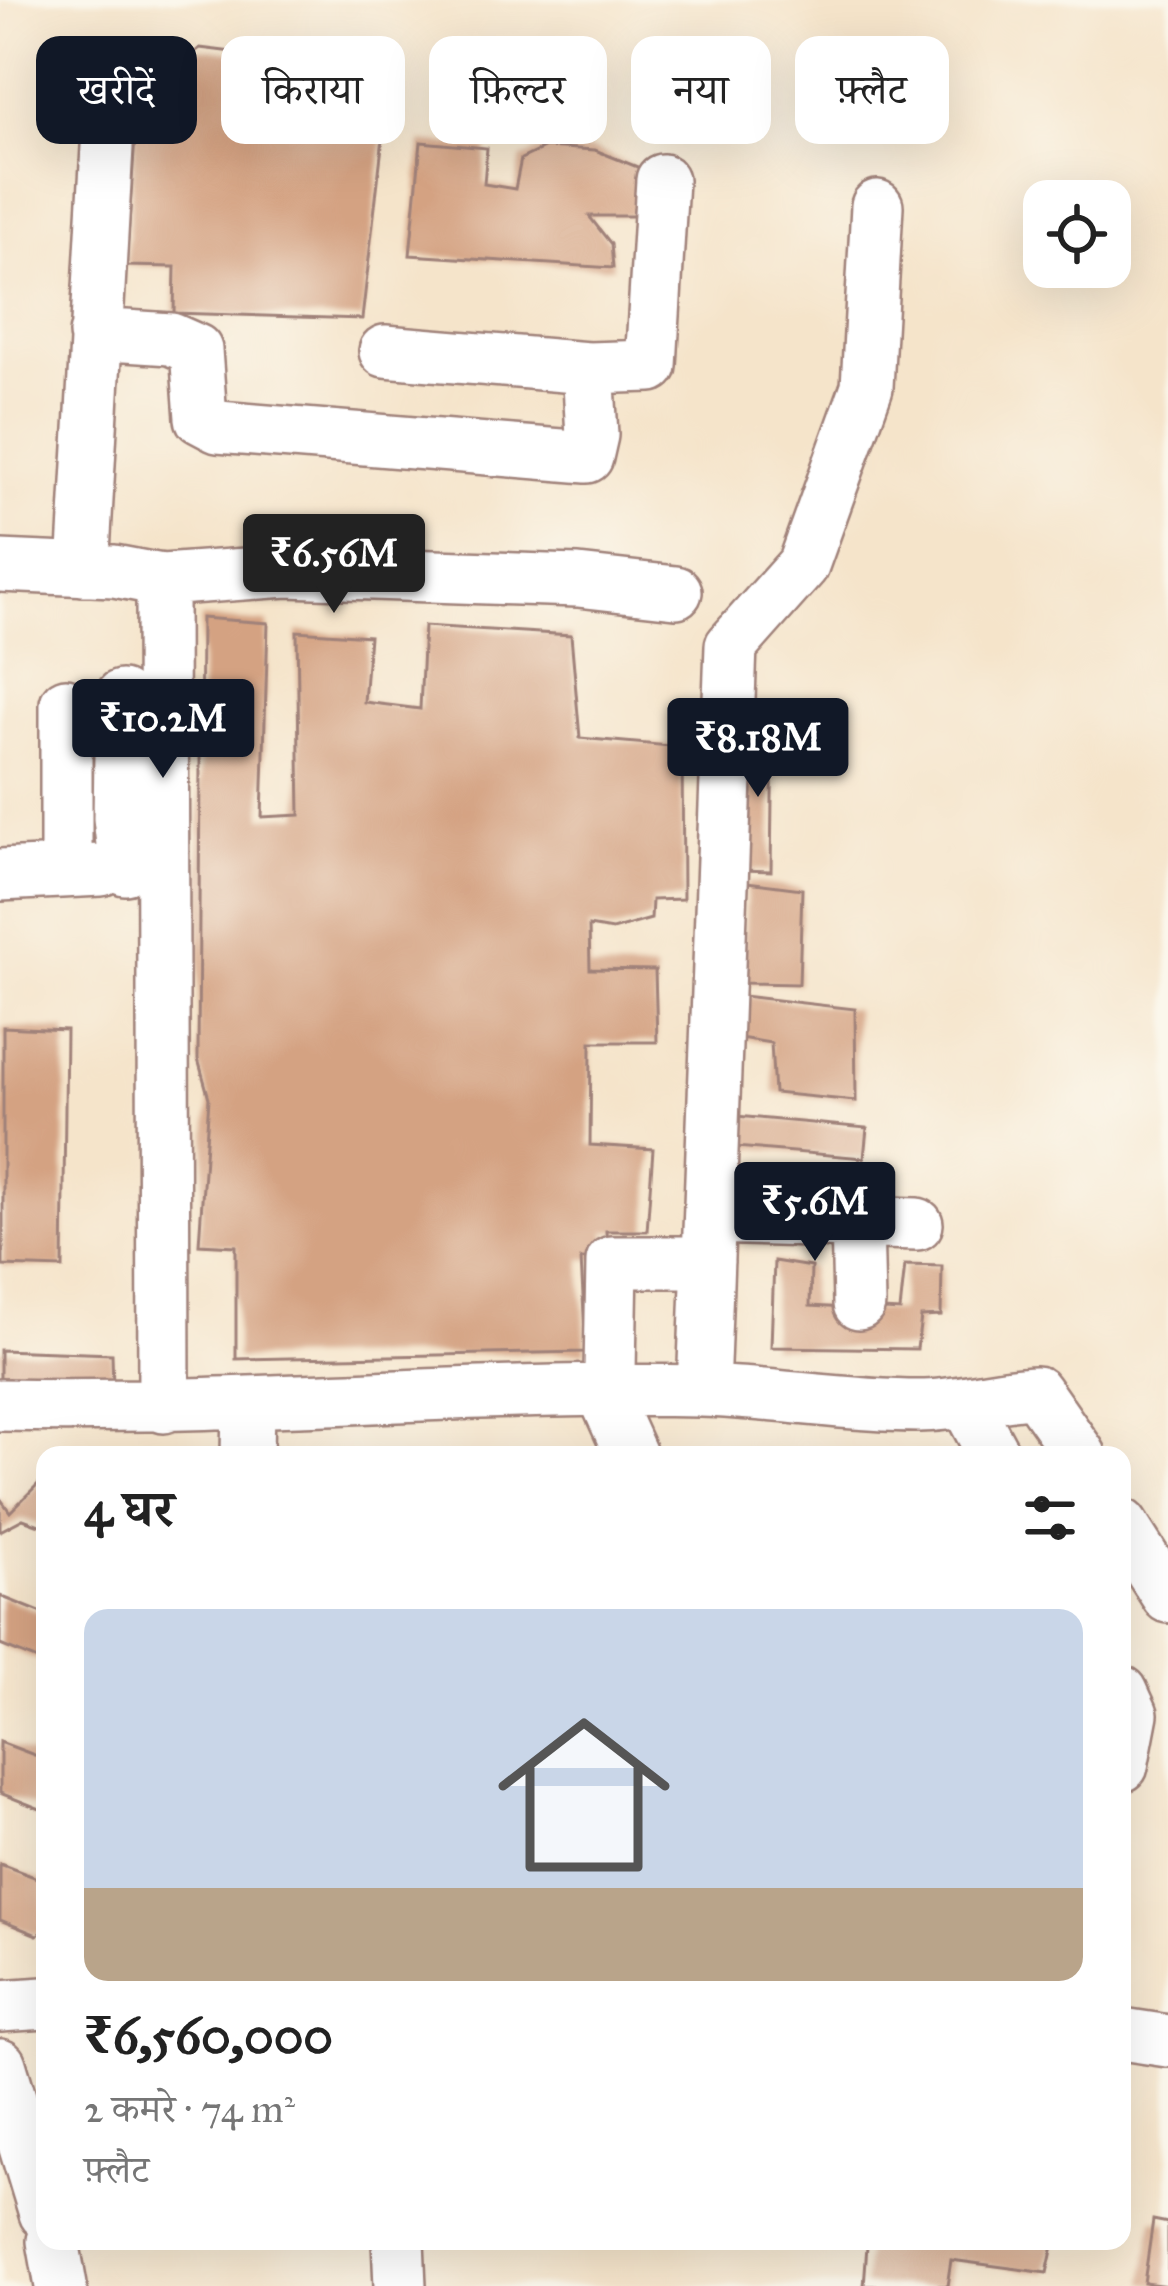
<!DOCTYPE html>
<html lang="hi">
<head>
<meta charset="utf-8">
<style>
  :root { --surface:#fff; --page:#f6f6f6; --text:#222; --muted:#767676; --accent:#111827 }
  body { margin:0; font-family:"IM FELL Great Primer","Noto Serif Devanagari",serif; background:var(--page); color:var(--text); height:100vh; display:flex; flex-direction:column; font-size:45px; white-space:nowrap }
  * { box-sizing:border-box; margin:0 }
  p { font-size:39px; color:var(--muted) }
  .icon { flex:none; width:66px; height:66px; fill:none; stroke:currentColor; stroke-width:2; stroke-linecap:round; stroke-linejoin:round }
  .map { position:relative; flex:1; overflow:hidden }
  .side { position:absolute; left:36px; top:1446px; width:1095px; height:804px; display:flex; flex-direction:column; background:var(--surface); border-radius:24px; box-shadow:0 12px 48px #0002 }
  .side>* { flex:none }
  .banner { position:absolute; left:36px; top:36px; width:1098px; height:108px; display:flex; gap:24px }
  .tools { position:absolute; left:1023px; top:180px; display:grid; gap:24px }
  .tools a { display:grid; place-items:center; width:108px; height:108px; border-radius:24px; background:var(--surface); box-shadow:0 12px 48px #0002; font-size:60px }
  .price { position:absolute; translate:-50% -102px; padding:0 27px; border-radius:12px; background:var(--accent); color:#fff; font-size:39px; line-height:78px; filter:drop-shadow(0 3px 6px #0008) }
  .price::after { content:''; position:absolute; left:50%; top:72px; width:36px; height:27px; margin-left:-18px; background:inherit; clip-path:polygon(0 0,100% 0,50% 100%) }
  .price.on { background:#222; color:#fff }
  ul { padding:0; list-style:none }
  li { display:grid; align-content:center; gap:24px; height:636px; padding:0 48px }
  li span { display:grid; place-items:center; height:372px; border-radius:24px; color:#555 }
  li>.icon { margin-inline-start:auto }
  span .icon { width:216px; height:216px; fill:#fffc; stroke-width:1 }
  li b { font-size:51px }
  h2 { display:flex; justify-content:space-between; align-items:center; height:144px; padding:0 48px; font-size:51px }
  .chip { padding:0 42px; border-radius:24px; background:var(--surface); box-shadow:0 12px 48px #0002; font-size:42px; line-height:108px }
  .chip.on { background:var(--accent); color:#fff }
  .map>svg:first-child { display:block }
  .building { fill:#d4a282 }
  .lines { fill:none; stroke-linecap:round; stroke-linejoin:round }
  .minor-casing { stroke:#a0827a; stroke-width:56 }
  .minor { stroke:#fff; stroke-width:51 }
</style>
</head>
<body>
<div class="map">
<svg width="1168" height="2286" viewBox="0 0 1168 2286">
  <rect width="100%" height="100%" fill="#fbf7ec"/>
  <filter id="ink" filterUnits="userSpaceOnUse"><feTurbulence type="fractalNoise" baseFrequency=".00833" numOctaves="2"/><feDisplacementMap in="SourceGraphic" scale="24" xChannelSelector="R" yChannelSelector="G"/><feConvolveMatrix kernelMatrix="1 2 1 2 8 2 1 2 1" color-interpolation-filters="sRGB"/></filter>
  <filter id="wash" filterUnits="userSpaceOnUse"><feTurbulence type="fractalNoise" baseFrequency=".004" numOctaves="4" result="noise"/><feDisplacementMap in="SourceGraphic" scale="48" xChannelSelector="R" yChannelSelector="G"/><feGaussianBlur stdDeviation="2.7" result="paint"/><feColorMatrix in="noise" values="0 0 0 0 0 0 0 0 0 0 0 0 0 0 0 0 0 1.4 0 .05"/><feComposite in="paint" operator="in"/></filter>
  <g filter="url(#wash)">
    <rect width="100%" height="100%" fill="#f5e4ca"/>
    <g id="blocks">
      <path class="building" d="M 200,48 L 377,70 L 386,111 L 362,319 L 174,313 L 175,267 L 126,266 L 138,96 Z
        M 421,142 L 487,148 L 484,184 L 515,189 L 521,159 L 546,147 L 595,150 L 640,168 L 633,216 L 589,216 L 611,244 L 613,268 L 410,255 Z
        M 201,618 L 268,623 L 262,817 L 300,815 L 297,631 L 369,636 L 364,702 L 420,709 L 424,626 L 571,635 L 580,738 L 682,747 L 683,899 L 652,900 L 651,919 L 612,930 L 589,926 L 590,969 L 655,970 L 657,1042 L 591,1042 L 590,1145 L 653,1149 L 647,1231 L 606,1231 L 607,1260 L 581,1259 L 586,1352 L 236,1359 L 236,1246 L 199,1244 L 209,1098 L 198,1059 Z
        M 747,726 L 773,726 L 771,871 L 742,870 Z
        M 747,882 L 802,889 L 799,984 L 743,983 Z
        M 743,996 L 855,1009 L 856,1101 L 774,1093 L 771,1043 L 740,1038 Z
        M 3,1027 L 66,1030 L 63,1268 L 3,1266 Z
        M 736,1116 L 867,1128 L 864,1158 L 735,1147 Z
        M 732,1171 L 882,1180 L 879,1206 L 724,1198 Z
        M 774,1261 L 811,1267 L 810,1306 L 900,1311 L 905,1265 L 942,1266 L 941,1316 L 921,1317 L 917,1349 L 771,1347 Z
        M 0,1350 L 112,1354 L 113,1389 L 0,1389 Z
        M 45,1477 L 45,1527 L 23,1519 L 0,1531 L 0,1498 L 10,1512 Z
        M 0,1596 L 45,1614 L 45,1663 L 0,1645 Z
        M 0,1742 L 45,1759 L 45,1811 L 0,1793 Z
        M 0,1864 L 45,1881 L 45,1931 L 37,1935 L 0,1920 Z
        M 1153,2220 L 1168,2223 L 1168,2286 L 1144,2283 Z
        M 852,2241 L 1054,2241 L 1047,2273 L 951,2260 L 947,2286 L 864,2286 L 867,2245 Z"/>
    </g>
  </g>
  <g filter="url(#ink)">
    <use href="#blocks" fill-opacity="0" stroke="#a0827a" stroke-width="3"/>
    <g class="lines">
      <defs>
        <path id="minor" d="M 95,334 L 171,339 L 196,350 L 201,418 L 218,427 L 587,457 L 592,435 L 588,368
          M 385,351 L 588,368 L 651,366 L 662,180
          M 0,566 L 114,571 L 162,580 L 287,571 L 578,581 L 676,592
          M 83,570 L 107,147
          M 162,580 L 164,1407
          M 121,696 L 119,818 L 125,869
          M 66,871 L 66,704
          M 0,875 L 101,870
          M 710,1218 L 917,1224
          M 857,1222 L 859,1304
          M 703,1391 L 731,646 L 803,565 L 867,387 L 877,206
          M 0,1405 C 234,1410 467,1386 701,1391 C 774,1393 846,1406 919,1406 C 960,1406 995,1393 1036,1392 L 1080,1455
          M 967,1405 L 994,1455
          M 247,1455 L 248,1405
          M 631,1455 L 603,1393 L 610,1371 L 612,1262 L 708,1262
          M 1122,1525 L 1168,1597
          M 1122,1692 L 1132,1714 L 1122,1766
          M 0,2006 L 45,2003
          M 1122,2034 L 1168,2041
          M 0,2065 L 45,2213
          M 53,2241 L 61,2286
          M 398,2241 L 400,2286"/>
      </defs>
      <use href="#minor" class="minor-casing"/>
      <use href="#minor" class="minor"/>
    </g>
  </g>
</svg>
<div class="tools">
<a><svg class="icon" aria-label="locate" viewBox="0 0 24 24"><circle cx="12" cy="12" r="6"/><path d="M12 2v4M12 18v4M2 12h4M18 12h4"/></svg></a>
</div>
<b class="price on" style="left:334px;top:616px">₹6.56M</b>
<b class="price" style="left:163px;top:781px">₹10.2M</b>
<b class="price" style="left:758px;top:800px">₹8.18M</b>
<b class="price" style="left:815px;top:1264px">₹5.6M</b>
<div class="banner">
<a class="chip on">खरीदें</a>
<a class="chip">किराया</a>
<a class="chip">फ़िल्टर</a>
<a class="chip">नया</a>
<a class="chip">फ़्लैट</a>
</div>
<section class="side">
<h2>4 घर<svg class="icon" aria-label="filters" viewBox="0 0 24 24"><path d="M4 7h16M4 17h16"/><circle cx="9" cy="7" r="2"/><circle cx="15" cy="17" r="2"/></svg></h2>
<ul>
<li><span style="background:linear-gradient(#c9d6e8 75%,#b9a48a 0)"><svg class="icon" aria-label="home" viewBox="0 0 24 24"><path d="M3 11l9-7 9 7M6 9v11h12V9"/></svg></span><div><b>₹6,560,000</b><p>2 कमरे · 74 m²</p><p>फ़्लैट</p></div></li>
</ul>
</section>
</div>
</body>
</html>
